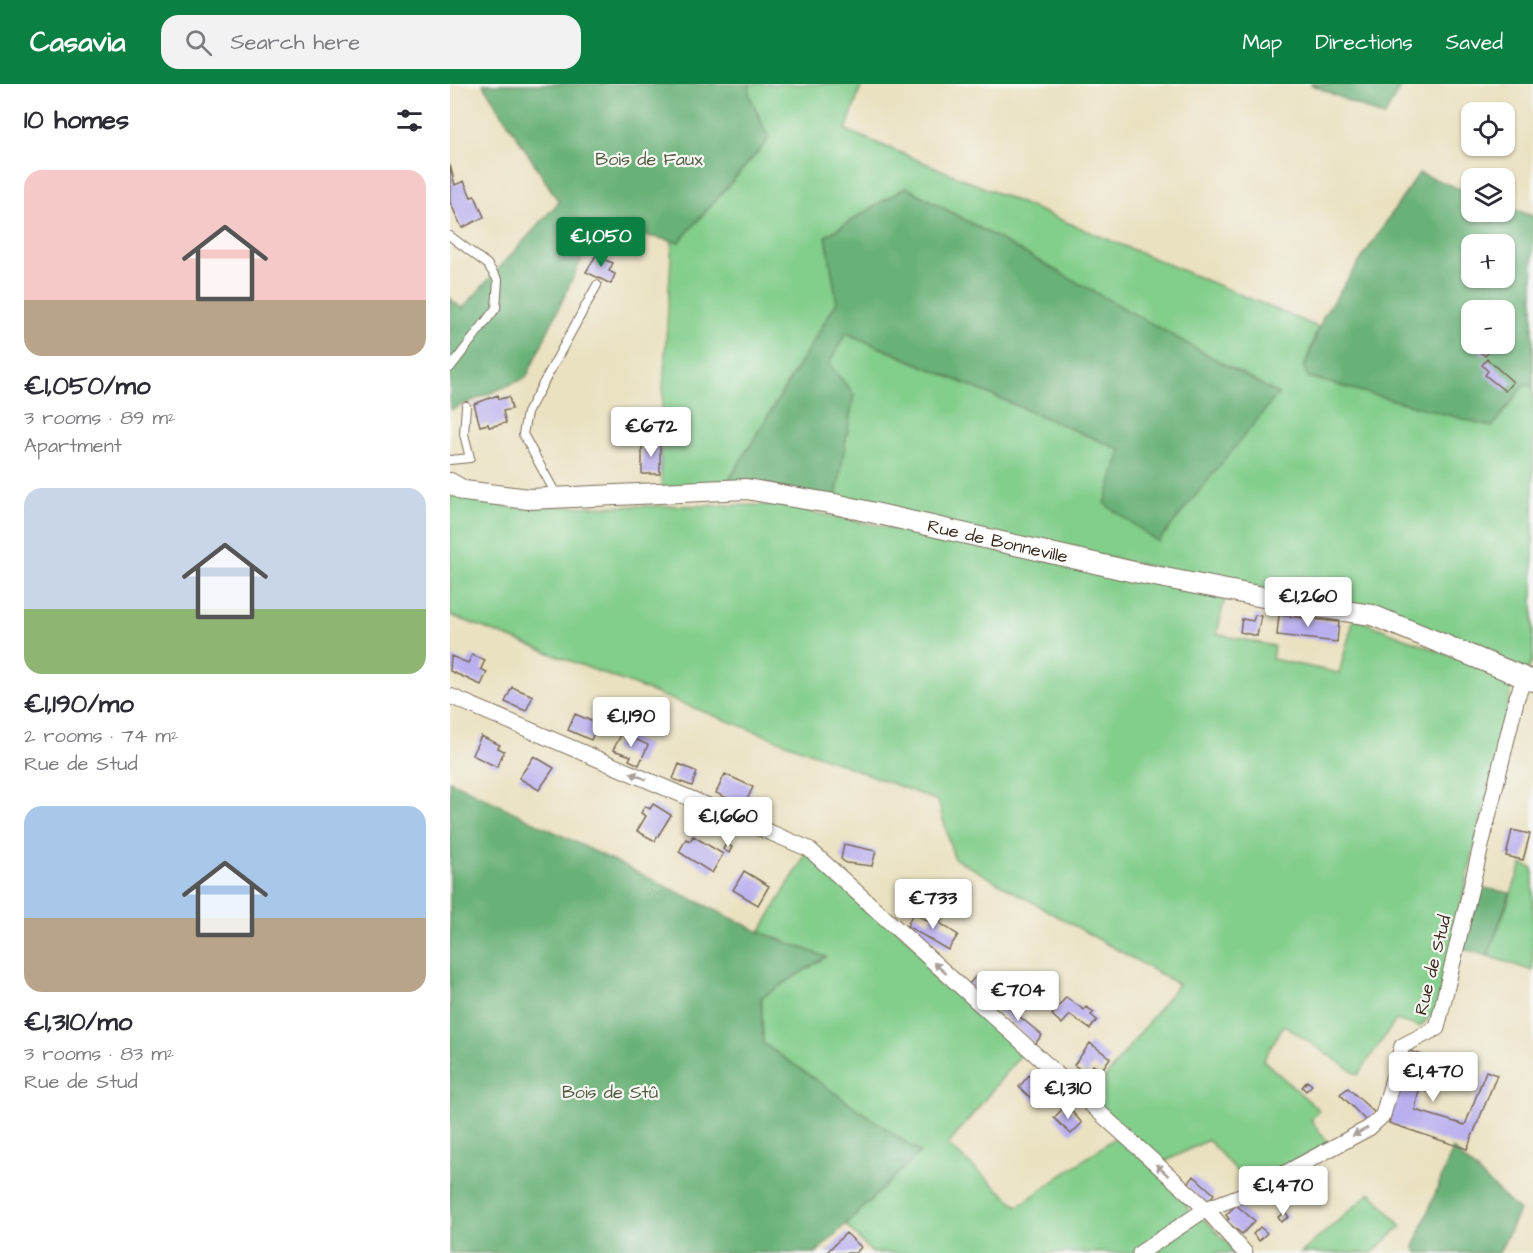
<!DOCTYPE html>
<html lang="en">
<head>
<meta charset="utf-8">
<style>
  :root { --surface:#fff; --page:#f2f2f3; --text:#2b2b33; --muted:#7c7c81; --accent:#0b8043 }
  body { margin:0; font-family:"Architects Daughter",sans-serif; background:var(--page); color:var(--text); height:100vh; display:flex; flex-direction:column; font-size:22px; white-space:nowrap }
  * { box-sizing:border-box; margin:0 }
  p { font-size:20px; color:var(--muted) }
  .icon { flex:none; width:33px; height:33px; fill:none; stroke:currentColor; stroke-width:2; stroke-linecap:round; stroke-linejoin:round }
  .map { position:relative; flex:1; overflow:hidden }
  .panel { display:flex; flex-direction:column; background:var(--surface); width:450px }
  .panel>* { flex:none }
  .buttons { position:absolute; left:1011px; top:18px; display:grid; gap:12px }
  .buttons a { display:grid; place-items:center; width:54px; height:54px; border-radius:12px; background:var(--surface); box-shadow:0 2px 4px #0004; font-size:30px }
  .price { position:absolute; translate:-50% -51px; padding:0 14px; border-radius:6px; background:#fff; color:#222; font-size:20px; line-height:39px; filter:drop-shadow(0 2px 3px #0008) }
  .price::after { content:''; position:absolute; left:50%; top:36px; width:18px; height:14px; margin-left:-9px; background:inherit; clip-path:polygon(0 0,100% 0,50% 100%) }
  .price.current { background:var(--accent); color:#fff }
  ul { padding:0; list-style:none }
  li { display:grid; align-content:center; gap:12px; height:318px; padding:0 24px }
  li span { display:grid; place-items:center; height:186px; border-radius:18px; color:#555 }
  li>.icon { margin-inline-start:auto }
  span .icon { width:108px; height:108px; fill:#fffc; stroke-width:1 }
  li b { font-size:26px }
  h2 { display:flex; justify-content:space-between; align-items:center; height:72px; padding:0 24px; font-size:26px }
  header { display:flex; align-items:center; gap:36px; box-sizing:border-box; height:84px; padding:0 30px; background:var(--accent); color:#fff }
  header strong { font-size:28px }
  nav { display:flex; gap:33px; margin-inline-start:auto; font-size:21px }
  .search { width:420px; height:54px; background:var(--page); display:flex; align-items:center; gap:15px; box-sizing:border-box; padding:0 21px; border-radius:18px; color:var(--muted); font-size:22px }
  main { display:flex; flex:1; min-height:0 }
  .map>svg:first-child { display:block }
  .green { fill:#82ce8b; stroke:#5e7c54; stroke-width:1.5 }
  .forest { fill:#69b177; stroke:#526e4a; stroke-width:1.5; fill-rule:evenodd }
  .building { fill:#b9aeee }
  .lines { fill:none; stroke-linecap:round; stroke-linejoin:round }
  .service-casing { stroke:#786a57; stroke-width:10 }
  .minor-casing { stroke:#786a57; stroke-width:17 }
  .tertiary-casing { stroke:#786a57; stroke-width:22 }
  .service { stroke:#fff; stroke-width:8 }
  .minor { stroke:#fff; stroke-width:15 }
  .tertiary { stroke:#fff; stroke-width:20 }
  .oneway { fill:#a79f9a }
  .labels { text-anchor:middle; dominant-baseline:central; stroke-width:4.5; stroke-linejoin:round; paint-order:stroke }
  .park-label { font-size:18px; fill:#505b3f; stroke:#f6f6f2 }
  .street-label { font-size:18px; fill:#3b2a1e; stroke:#f6f6f2 }
</style>
</head>
<body>
<header>
<strong>Casavia</strong>
<div class="search"><svg class="icon" aria-label="search" viewBox="0 0 24 24"><circle cx="10" cy="10" r="6"/><path d="M15 15l6 6"/></svg>Search here</div>
<nav><a>Map</a><a>Directions</a><a>Saved</a></nav>
</header>
<main>
<section class="panel">
<h2>10 homes<svg class="icon" aria-label="filters" viewBox="0 0 24 24"><path d="M4 7h16M4 17h16"/><circle cx="9" cy="7" r="2"/><circle cx="15" cy="17" r="2"/></svg></h2>
<ul>
<li><span style="background:linear-gradient(#f6c9c9 70%,#b9a48a 0)"><svg class="icon" aria-label="home" viewBox="0 0 24 24"><path d="M3 11l9-7 9 7M6 9v11h12V9"/></svg></span><div><b>€1,050/mo</b><p>3 rooms · 89 m²</p><p>Apartment</p></div></li>
<li><span style="background:linear-gradient(#c9d6e8 65%,#8fb573 0)"><svg class="icon" aria-label="home" viewBox="0 0 24 24"><path d="M3 11l9-7 9 7M6 9v11h12V9"/></svg></span><div><b>€1,190/mo</b><p>2 rooms · 74 m²</p><p>Rue de Stud</p></div></li>
<li><span style="background:linear-gradient(#a9c7e8 60%,#b9a48a 0)"><svg class="icon" aria-label="home" viewBox="0 0 24 24"><path d="M3 11l9-7 9 7M6 9v11h12V9"/></svg></span><div><b>€1,310/mo</b><p>3 rooms · 83 m²</p><p>Rue de Stud</p></div></li>
</ul>
</section>
<div class="map">
<svg width="1083" height="1169" viewBox="0 0 1083 1169">
  <rect width="100%" height="100%" fill="#f6f6f2"/>
  <filter id="ink" filterUnits="userSpaceOnUse"><feTurbulence type="fractalNoise" baseFrequency=".0167" numOctaves="2"/><feDisplacementMap in="SourceGraphic" scale="12" xChannelSelector="R" yChannelSelector="G"/><feConvolveMatrix kernelMatrix="1 2 1 2 8 2 1 2 1" color-interpolation-filters="sRGB"/></filter>
  <filter id="wash" filterUnits="userSpaceOnUse"><feTurbulence type="fractalNoise" baseFrequency=".008" numOctaves="4" result="noise"/><feDisplacementMap in="SourceGraphic" scale="24" xChannelSelector="R" yChannelSelector="G"/><feGaussianBlur stdDeviation="1.35" result="paint"/><feColorMatrix in="noise" values="0 0 0 0 0 0 0 0 0 0 0 0 0 0 0 0 0 1.4 0 .05"/><feComposite in="paint" operator="in"/></filter>
  <g filter="url(#wash)">
    <rect width="100%" height="100%" fill="#eae1c0"/>
    <path class="green" d="M 300,0 L 412,0 L 396,46 L 868,243 L 854,284 L 1041,343 L 1075,299 L 1083,303 L 1083,575 L 1078,586 L 861,514 L 385,420 L 379,280 L 396,249 L 671,366 L 828,310 L 456,103 L 376,152 L 387,218 L 273,406 L 212,409 L 210,357 L 222,157 L 229,158 L 319,55 L 299,10 Z
      M 0,408 L 57,423 L 328,421 L 775,513 L 767,550 L 824,562 L 822,575 L 889,589 L 904,534 L 1051,592 L 1062,605 L 986,926 L 970,943 L 946,936 L 908,991 L 834,941 L 813,976 L 869,1026 L 861,1036 L 878,1059 L 800,1102 L 758,1056 L 712,1079 L 640,1013 L 728,900 L 504,774 L 488,717 L 0,531 Z
      M 359,765 L 577,963 L 498,1061 L 568,1122 L 669,1051 L 728,1108 L 739,1126 L 734,1138 L 684,1169 L 422,1169 L 396,1141 L 469,1068 L 313,959 L 310,848 Z
      M 1072,780 L 1083,785 L 1083,887 L 1038,872 Z
      M 921,1108 L 951,1142 L 922,1169 L 851,1169 Z
      M 752,1133 L 787,1169 L 697,1169 Z"/>
    <path class="forest" d="M 33,0 L 300,0 L 299,10 L 319,55 L 229,158 L 186,150 L 135,168 L 76,294 L 0,326 L 0,214 L 12,225 L 109,118 Z
      M 860,0 L 952,0 L 934,33 Z
      M 969,89 L 1021,109 L 1022,128 L 1054,128 L 1055,122 L 1083,132 L 1083,303 L 1075,300 L 1042,343 L 858,293 L 854,284 L 874,231 ZM 1022,160 L 1054,160 L 1054,194 L 1022,194 ZM 1022,226 L 1054,226 L 1054,260 L 1022,260 Z
      M 456,103 L 828,310 L 708,458 L 655,420 L 671,366 L 396,249 L 379,280 L 404,310 L 385,420 L 273,406 L 387,218 L 376,152 Z
      M 0,697 L 310,848 L 376,873 L 311,914 L 313,959 L 470,1068 L 366,1169 L 0,1169 Z
      M 1029,803 L 1060,809 L 1038,872 L 1013,865 Z
      M 1003,1065 L 1069,1127 L 1049,1169 L 968,1169 L 964,1163 Z"/>
    <g id="blocks">
      <path class="building" d="M 0,81 L 5,101 L 14,97 L 21,113 L 25,112 L 34,133 L 12,144 L 0,118 Z
        M 148,168 L 157,171 L 155,176 L 163,179 L 159,187 L 165,190 L 161,200 L 136,188 Z
        M 1027,260 L 1033,260 L 1041,266 L 1035,272 L 1024,263 Z
        M 1037,275 L 1063,298 L 1055,307 L 1035,291 L 1038,287 L 1032,281 Z
        M 48,311 L 49,315 L 59,313 L 62,325 L 53,327 L 56,339 L 39,343 L 38,340 L 30,342 L 24,320 Z
        M 192,357 L 210,357 L 210,390 L 192,390 Z
        M 805,531 L 811,532 L 807,552 L 790,548 L 792,535 L 803,537 Z
        M 829,531 L 889,538 L 887,558 L 827,551 Z
        M 22,571 L 35,576 L 31,585 L 37,588 L 31,601 L 0,587 L 1,572 L 18,579 Z
        M 62,603 L 83,612 L 76,627 L 55,618 Z
        M 125,630 L 148,640 L 141,656 L 118,646 Z
        M 172,649 L 198,661 L 189,681 L 179,676 L 181,672 L 163,666 Z
        M 31,652 L 50,661 L 48,664 L 54,667 L 47,683 L 22,671 Z
        M 84,672 L 104,684 L 89,706 L 69,694 Z
        M 229,680 L 247,688 L 242,702 L 223,695 Z
        M 275,690 L 303,703 L 294,722 L 266,709 Z
        M 203,720 L 221,731 L 205,757 L 187,747 L 196,732 L 191,729 L 195,722 L 200,725 Z
        M 245,731 L 257,738 L 251,748 L 239,740 Z
        M 1062,746 L 1080,750 L 1073,776 L 1056,772 Z
        M 243,752 L 273,770 L 262,789 L 229,768 L 236,755 L 240,757 Z
        M 276,760 L 282,763 L 279,769 L 273,765 Z
        M 394,760 L 426,767 L 422,782 L 396,779 L 391,775 Z
        M 294,787 L 319,802 L 308,821 L 283,806 Z
        M 463,829 L 480,838 L 484,829 L 493,834 L 490,839 L 508,851 L 498,866 L 457,842 Z
        M 526,892 L 539,902 L 542,899 L 552,907 L 541,920 L 518,901 Z
        M 616,913 L 634,926 L 636,923 L 644,928 L 641,931 L 647,936 L 640,945 L 620,931 L 612,940 L 602,931 Z
        M 548,915 L 592,951 L 585,960 L 542,922 Z
        M 640,959 L 660,974 L 651,987 L 643,981 L 637,990 L 624,981 Z
        M 956,966 L 986,975 L 979,1008 L 969,1006 L 965,1026 L 1015,1041 L 1036,987 L 1047,991 L 1017,1065 L 939,1039 Z
        M 581,989 L 597,1004 L 585,1018 L 569,1003 Z
        M 857,997 L 862,1001 L 856,1007 L 852,1003 Z
        M 898,1004 L 925,1029 L 917,1038 L 890,1010 Z
        M 616,1021 L 632,1039 L 621,1050 L 604,1034 Z
        M 860,1082 L 870,1106 L 853,1115 L 841,1093 Z
        M 744,1092 L 764,1110 L 756,1120 L 736,1102 Z
        M 786,1121 L 805,1137 L 792,1150 L 776,1137 L 779,1135 L 776,1131 Z
        M 835,1128 L 839,1133 L 831,1138 L 828,1133 Z
        M 810,1143 L 817,1149 L 809,1157 L 803,1150 Z
        M 396,1149 L 411,1163 L 406,1169 L 376,1169 Z"/>
    </g>
  </g>
  <g filter="url(#ink)">
    <use href="#blocks" fill-opacity="0" stroke="#786a57" stroke-width="1.5"/>
    <g class="lines">
      <defs>
        <path id="service" d="M 0,152 L 37,180 L 48,196 L 46,224 L 0,284
          M 0,376 L 20,374 L 14,350 L 16,322
          M 107,412 L 73,350 L 77,329 L 147,201"/>
        <path id="minor" d="M 0,612 L 359,765 L 756,1125 L 795,1169
          M 690,1169 L 756,1125 L 798,1109 L 919,1044 L 933,1031 L 952,962 L 987,944 L 1067,613 L 1075,593"/>
        <g id="tertiary">
          <path id="s1" d="M 0,399 L 14,407 L 79,415 L 296,405 L 385,420 L 684,488 L 854,521 L 922,531 L 1083,597"/>
        </g>
      </defs>
      <use href="#service" class="service-casing"/>
      <use href="#minor" class="minor-casing"/>
      <use href="#tertiary" class="tertiary-casing"/>
      <use href="#service" class="service"/>
      <use href="#minor" class="minor"/>
      <use href="#tertiary" class="tertiary"/>
    </g>
    <defs><path id="oneway-solid" d="M-6-.8H1V-3.2L6.5 0L1 3.2V.8H-6Z" transform="scale(1.5)"/></defs>
    <g class="oneway">
      <use href="#oneway-solid" transform="translate(188 692) rotate(-157)"/>
      <use href="#oneway-solid" transform="translate(490 884) rotate(-138)"/>
      <use href="#oneway-solid" transform="translate(910 1048) rotate(151)"/>
      <use href="#oneway-solid" transform="translate(712 1086) rotate(-138)"/>
    </g>
  </g>
  <g class="labels">
    <g class="park-label">
      <text x="199" y="75">Bois de Faux</text>
      <text x="160" y="1008">Bois de Stû</text>
    </g>
    <g class="street-label">
      <text stroke="none"><textPath href="#s1" startOffset="556">Rue de Bonneville</textPath></text>
      <text transform="translate(983 881) rotate(-76)">Rue de Stud</text>
    </g>
  </g>
</svg>
<div class="buttons">
<a><svg class="icon" aria-label="locate" viewBox="0 0 24 24"><circle cx="12" cy="12" r="6"/><path d="M12 2v4M12 18v4M2 12h4M18 12h4"/></svg></a>
<a><svg class="icon" aria-label="layers" viewBox="0 0 24 24"><path d="M12 4l9 5-9 5-9-5zM3 14l9 5 9-5"/></svg></a>
<a>+</a>
<a>−</a>
</div>
<b class="price current" style="left:151px;top:184px">€1,050</b>
<b class="price" style="left:201px;top:374px">€672</b>
<b class="price" style="left:858px;top:544px">€1,260</b>
<b class="price" style="left:181px;top:664px">€1,190</b>
<b class="price" style="left:278px;top:764px">€1,660</b>
<b class="price" style="left:483px;top:846px">€733</b>
<b class="price" style="left:568px;top:938px">€704</b>
<b class="price" style="left:983px;top:1019px">€1,470</b>
<b class="price" style="left:618px;top:1036px">€1,310</b>
<b class="price" style="left:833px;top:1133px">€1,470</b>
</div>
</main>
</body>
</html>
